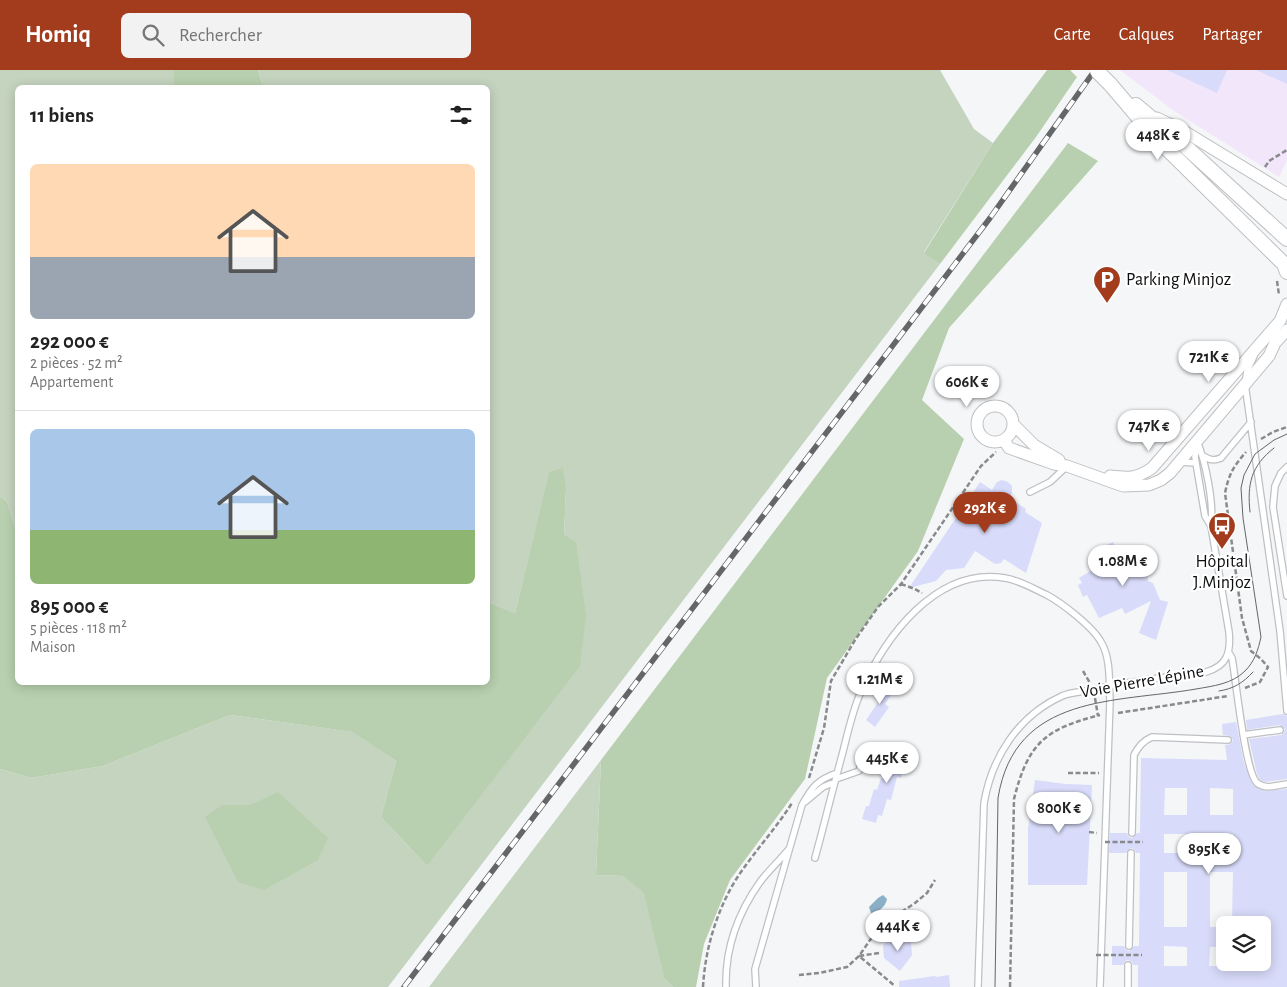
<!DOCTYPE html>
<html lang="fr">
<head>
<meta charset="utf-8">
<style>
  :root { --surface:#fff; --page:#f2f2f2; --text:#222; --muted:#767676; --line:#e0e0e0; --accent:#a33c1c }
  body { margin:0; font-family:"Alegreya Sans",sans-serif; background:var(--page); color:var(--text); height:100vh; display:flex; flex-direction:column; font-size:19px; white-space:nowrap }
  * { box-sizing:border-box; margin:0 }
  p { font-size:16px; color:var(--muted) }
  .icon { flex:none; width:28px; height:28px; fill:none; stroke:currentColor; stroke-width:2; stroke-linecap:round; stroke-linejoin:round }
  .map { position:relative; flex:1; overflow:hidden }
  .panel { position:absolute; left:15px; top:15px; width:475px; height:600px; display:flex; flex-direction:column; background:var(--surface); border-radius:8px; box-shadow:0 2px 12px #0003 }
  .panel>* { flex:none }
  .buttons { position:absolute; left:1216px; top:846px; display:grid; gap:10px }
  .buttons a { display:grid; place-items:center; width:55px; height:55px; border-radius:8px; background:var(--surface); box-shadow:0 2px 12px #0003; font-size:25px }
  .price { position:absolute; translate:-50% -42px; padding:0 11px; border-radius:18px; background:#fff; color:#222; font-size:16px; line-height:32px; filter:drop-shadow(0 1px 2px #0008) }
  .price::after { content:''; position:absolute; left:50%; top:30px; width:15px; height:11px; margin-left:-8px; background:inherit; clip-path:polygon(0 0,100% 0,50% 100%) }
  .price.active { background:var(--accent); color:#fff }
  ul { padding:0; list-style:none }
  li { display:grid; align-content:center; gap:10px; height:265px; padding:0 15px }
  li+li { border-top:1px solid var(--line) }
  li span { display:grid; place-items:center; height:155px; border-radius:8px; color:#555 }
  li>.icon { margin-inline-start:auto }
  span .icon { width:90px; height:90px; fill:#fffc; stroke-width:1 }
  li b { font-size:21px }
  h2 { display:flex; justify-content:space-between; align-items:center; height:60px; padding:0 15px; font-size:21px }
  header { display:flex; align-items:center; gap:30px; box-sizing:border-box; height:70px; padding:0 25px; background:var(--accent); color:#fff }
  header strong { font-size:24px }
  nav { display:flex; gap:28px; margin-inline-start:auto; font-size:18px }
  .search { width:350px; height:45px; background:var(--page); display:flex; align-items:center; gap:12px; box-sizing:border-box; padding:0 18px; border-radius:8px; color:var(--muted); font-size:19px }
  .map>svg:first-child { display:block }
  .industrial { fill:#f2e6fb }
  .green { fill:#c5d4bf }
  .forest { fill:#b8d0af }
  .water { fill:#8bafc6 }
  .building { fill:#d8dbf9; fill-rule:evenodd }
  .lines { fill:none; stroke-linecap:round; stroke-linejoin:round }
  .service-casing { stroke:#bec0c3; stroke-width:8 }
  .minor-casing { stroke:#bec0c3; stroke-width:13 }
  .tertiary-casing { stroke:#bec0c3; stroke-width:16 }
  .path { stroke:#888a8b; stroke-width:2.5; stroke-dasharray:5 2.5; stroke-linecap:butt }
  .service { stroke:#fff; stroke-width:5.5 }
  .minor { stroke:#fff; stroke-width:11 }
  .tertiary { stroke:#fff; stroke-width:14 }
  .tram { stroke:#646667; stroke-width:1 }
  .rail-casing { stroke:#646667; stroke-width:5.5 }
  .rail { stroke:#fff; stroke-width:4; stroke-dasharray:11; stroke-linecap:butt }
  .tertiary-bridge-casing { stroke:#bec0c3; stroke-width:16; stroke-linecap:butt }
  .path-bridge { stroke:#888a8b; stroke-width:2.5; stroke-dasharray:5 2.5; stroke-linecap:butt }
  .tertiary-bridge { stroke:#fff; stroke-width:14 }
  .labels { text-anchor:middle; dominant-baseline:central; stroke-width:4.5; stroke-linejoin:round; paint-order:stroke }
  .poi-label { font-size:18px; fill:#0d0e0f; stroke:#fff; text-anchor:start }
  .street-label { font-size:18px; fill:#0d0e0f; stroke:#fff }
</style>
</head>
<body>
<header>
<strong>Homiq</strong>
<div class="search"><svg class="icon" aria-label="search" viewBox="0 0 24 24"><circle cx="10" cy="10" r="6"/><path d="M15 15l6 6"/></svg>Rechercher</div>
<nav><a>Carte</a><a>Calques</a><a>Partager</a></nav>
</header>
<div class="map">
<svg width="1287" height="917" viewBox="0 0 1287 917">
  <rect width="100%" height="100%" fill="#f4f6f8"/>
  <path class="industrial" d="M 1120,0 L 1287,0 L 1287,90 L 1279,107 L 1174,41 Z"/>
  <path class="green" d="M 0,0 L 174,0 L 174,17 L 18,18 L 17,464 L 7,432 L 0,426 Z
    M 258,0 L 940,0 L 974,59 L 993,73 L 924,182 L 940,194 L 388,917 L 0,917 L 0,699 L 31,708 L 103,696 L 230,645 L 354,662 L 396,691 L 381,747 L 427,796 L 564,465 L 566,420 L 549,403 L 515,543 L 488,532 L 488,18 L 263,17 Z
    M 601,690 L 596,805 L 623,806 L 645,823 L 664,908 L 673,917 L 429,917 Z"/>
  <path class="forest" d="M 174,0 L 258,0 L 263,17 L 174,17 Z
    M 1047,0 L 1070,0 L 1077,7 L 1036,67 L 940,194 L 924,183 L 993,73 Z
    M 1068,73 L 1098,91 L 949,258 L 922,330 L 964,369 L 918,481 L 827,608 L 805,709 L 730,810 L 704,874 L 696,917 L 673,917 L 664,908 L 644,823 L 623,806 L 596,805 L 601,690 Z
    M 563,398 L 566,420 L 564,465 L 576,472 L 586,545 L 580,596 L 427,796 L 381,747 L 396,691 L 353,662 L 230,645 L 103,696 L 31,708 L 0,699 L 0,426 L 7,432 L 17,464 L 18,612 L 488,612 L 488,532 L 515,543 L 549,402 Z
    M 278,722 L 328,768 L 318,790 L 264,820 L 238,812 L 205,747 L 222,735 L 250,735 Z"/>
  <path class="water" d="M 883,825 L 887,829 C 886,836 878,843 871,843 L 869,837 L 878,828 Z"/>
  <path class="building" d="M 1167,0 L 1227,0 L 1217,23 Z
    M 1256,0 L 1287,0 L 1287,14 Z
    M 1002,410 L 1008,412 L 1012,416 L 1012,423 L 1009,428 L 1026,439 L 1025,442 L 1042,453 L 1026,503 L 1004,489 L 1001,493 L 995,494 L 975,481 L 964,498 L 946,500 L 936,511 L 909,518 L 980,412 L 992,420 L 997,412 Z
    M 1113,472 L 1120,487 L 1139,480 L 1141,485 L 1144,484 L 1148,511 L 1153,513 L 1160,530 L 1168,532 L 1156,570 L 1139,563 L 1151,531 L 1125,544 L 1122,538 L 1099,548 L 1087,525 L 1083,527 L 1078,515 L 1082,513 L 1079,508 L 1097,497 L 1090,483 Z
    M 884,614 L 894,621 L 885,634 L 889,637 L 875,657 L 866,650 L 879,631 L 874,628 Z
    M 1283,644 L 1287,646 L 1287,709 L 1265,712 L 1260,710 L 1257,704 L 1249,669 L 1281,665 L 1284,662 L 1285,659 L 1279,655 L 1247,660 L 1246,650 Z
    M 1236,652 L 1244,693 L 1253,715 L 1259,719 L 1267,721 L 1287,719 L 1287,917 L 1138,917 L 1138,895 L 1133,895 L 1132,892 L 1128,890 L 1125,891 L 1123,895 L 1112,895 L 1112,876 L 1124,876 L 1126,880 L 1129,881 L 1134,876 L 1139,876 L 1140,783 L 1136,783 L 1134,779 L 1131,778 L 1126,783 L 1109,783 L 1110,763 L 1127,763 L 1129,767 L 1132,768 L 1137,763 L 1140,763 L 1141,688 L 1227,690 L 1225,675 L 1231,674 L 1233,670 L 1230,666 L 1223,665 L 1222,654 ZM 1165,718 L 1187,718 L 1187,745 L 1164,745 ZM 1210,718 L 1233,719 L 1233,745 L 1210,745 ZM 1164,764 L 1187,764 L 1187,783 L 1164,783 ZM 1210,764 L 1233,764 L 1233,783 L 1210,783 ZM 1164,802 L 1187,802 L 1187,857 L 1164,857 ZM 1210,802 L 1233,802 L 1232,855 L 1262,855 L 1262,892 L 1232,892 L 1232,896 L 1209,896 L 1210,877 L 1225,877 L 1225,857 L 1210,857 ZM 1164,876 L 1187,877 L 1187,896 L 1164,896 Z
    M 896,675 L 912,679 L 909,691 L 905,690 L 901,708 L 897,707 L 891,730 L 887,729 L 882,746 L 878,745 L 876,753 L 862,749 L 866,736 L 869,736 L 874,719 L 877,720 L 881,708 L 884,709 L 891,680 L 895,681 Z
    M 1035,710 L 1065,714 L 1092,715 L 1087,815 L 1028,815 L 1028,759 Z
    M 902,866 L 911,873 L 912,885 L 900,901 L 884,888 L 883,876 L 889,868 Z
    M 949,905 L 950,917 L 899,917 L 899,911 L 935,906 L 936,907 Z"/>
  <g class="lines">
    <defs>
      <path id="service" d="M 1254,286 L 1247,301 L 1245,314 L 1280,561 L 1287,641
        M 1197,374 L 1195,387 L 1205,446 L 1211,456
        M 1203,386 C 1210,390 1214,391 1221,388 L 1251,352
        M 1179,392 L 1196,393
        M 1287,397 L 1281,403 L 1275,416 L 1273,437 L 1287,526
        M 1030,422 L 1050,412 L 1067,396
        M 1229,583 L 1232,588 C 1236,610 1245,702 1257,713 C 1266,720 1277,715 1287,714
        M 1243,665 L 1280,660
        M 836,709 L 859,701 L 863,687
        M 805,732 L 823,717 L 835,712
        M 1132,763 L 1134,685 C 1139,676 1143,671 1152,667 L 1228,670
        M 815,788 C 824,755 832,722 841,689 C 847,667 851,645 860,624 C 884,568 936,496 1005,508 C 1019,510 1034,519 1047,525 C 1062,533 1093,557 1101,572 C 1111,588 1109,613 1110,631 L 1100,917
        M 1129,876 L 1131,783
        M 726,917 C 725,879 738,843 760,812 C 769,800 780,790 789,779
        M 756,917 L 755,899 L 802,735 C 812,717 817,710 837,703
        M 978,917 L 984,733 C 992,687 1018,646 1062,626 C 1071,622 1082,622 1092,620 C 1129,611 1168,607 1206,602 C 1227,596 1231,583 1229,562 L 1211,456 C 1214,433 1206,393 1197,371
        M 1128,917 L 1128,895"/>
      <path id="minor" d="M 1157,48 L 1182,60 L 1287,124
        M977 354a18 18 0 1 1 36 0a18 18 0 1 1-36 0Z
        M 1013,354 L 1034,375 L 1059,390
        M 1004,370 L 1009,378 L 1054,394 L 1067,396 L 1123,416 L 1149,415 L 1161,410 L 1170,403 L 1269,286 L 1275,273 L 1287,260
        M 1110,406 C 1128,408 1136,409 1152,398 L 1280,251 L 1287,234"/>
      <path id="tertiary" d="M 1110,14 L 1156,68 L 1284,194 L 1287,202
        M 1136,35 L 1187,78 L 1287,169"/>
    </defs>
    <use href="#service" class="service-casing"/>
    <use href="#minor" class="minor-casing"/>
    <use href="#tertiary" class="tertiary-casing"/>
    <path class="path" d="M 1265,97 L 1269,91 L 1287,80
      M 1277,211 L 1279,225
      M 1261,369 L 1273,362 L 1287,357
      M 901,514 L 915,519 L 922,523
      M 1083,601 L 1090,613
      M 1245,618 L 1260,612 L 1268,597 L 1261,589 L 1251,581 L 1242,548 L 1225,423 C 1229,404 1233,397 1246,382
      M 1095,628 L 1098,646
      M 1118,643 L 1228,626
      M 1068,703 L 1099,703
      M 809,708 L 824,658 L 831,611 L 855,570 L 878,537 L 901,514 L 981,396 L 996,382
      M 1089,762 L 1097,763
      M 879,883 L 859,886 L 895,916
      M 799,905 L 819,903 L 847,897 L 859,886 L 879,857 L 915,833 L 927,823 L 935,810
      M 703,917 C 705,880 716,843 735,811 C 752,784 775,760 792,733
      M 1010,917 L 1014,729 C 1028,673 1045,659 1100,645"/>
    <use href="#service" class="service"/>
    <use href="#minor" class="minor"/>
    <use href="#tertiary" class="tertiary"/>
    <path class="tram" d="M 1250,442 C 1247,414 1251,396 1274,378
      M 1219,621 C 1233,619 1243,613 1253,602
      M 995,917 L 998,728 C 1015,623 1116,633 1196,619 C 1213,616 1232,614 1245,601 C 1255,591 1258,580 1261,567 L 1243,448 L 1241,418 L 1244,405 L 1255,384 L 1274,370 L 1287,364"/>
    <defs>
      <path id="rail" d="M 404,917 L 990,148 L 1095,0"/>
    </defs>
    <use href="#rail" class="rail-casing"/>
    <use href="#rail" class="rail"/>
    <defs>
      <path id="tertiary-bridge" d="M 1097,1 L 1110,14"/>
    </defs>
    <use href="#tertiary-bridge" class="tertiary-bridge-casing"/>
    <path class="path-bridge" d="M 1105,772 L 1143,772
      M 1096,885 L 1142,885"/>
    <use href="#tertiary-bridge" class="tertiary-bridge"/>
  </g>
  <defs>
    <symbol id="parking-pin" viewBox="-11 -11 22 30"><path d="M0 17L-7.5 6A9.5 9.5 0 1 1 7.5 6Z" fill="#a33c1c" stroke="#fff"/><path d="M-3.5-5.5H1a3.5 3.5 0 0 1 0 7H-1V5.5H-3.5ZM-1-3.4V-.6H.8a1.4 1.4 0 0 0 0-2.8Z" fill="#fff"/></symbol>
    <symbol id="bus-pin" viewBox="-11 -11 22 30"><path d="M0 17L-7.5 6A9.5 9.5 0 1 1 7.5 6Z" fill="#a33c1c" stroke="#fff"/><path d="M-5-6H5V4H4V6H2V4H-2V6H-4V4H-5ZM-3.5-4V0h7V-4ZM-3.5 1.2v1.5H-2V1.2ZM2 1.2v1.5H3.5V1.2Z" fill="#fff"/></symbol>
  </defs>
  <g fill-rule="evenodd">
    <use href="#parking-pin" x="1091" y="194" width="32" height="43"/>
    <use href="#bus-pin" x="1206" y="440" width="32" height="43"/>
  </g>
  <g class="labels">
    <g class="poi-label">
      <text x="1126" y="210">Parking Minjoz</text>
      <text x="1222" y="492" text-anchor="middle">Hôpital<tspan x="1222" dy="21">J.Minjoz</tspan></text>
    </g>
    <g class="street-label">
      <text transform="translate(1142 612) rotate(-10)">Voie Pierre Lépine</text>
    </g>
  </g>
</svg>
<div class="buttons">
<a><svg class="icon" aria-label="layers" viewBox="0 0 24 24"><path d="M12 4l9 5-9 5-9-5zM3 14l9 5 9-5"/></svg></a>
</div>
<b class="price" style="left:1158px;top:91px">448K €</b>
<b class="price" style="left:1209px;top:313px">721K €</b>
<b class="price" style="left:967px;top:338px">606K €</b>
<b class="price" style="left:1149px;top:382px">747K €</b>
<b class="price active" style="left:985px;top:464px">292K €</b>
<b class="price" style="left:1123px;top:517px">1.08M €</b>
<b class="price" style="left:880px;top:635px">1.21M €</b>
<b class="price" style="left:887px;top:714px">445K €</b>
<b class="price" style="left:1059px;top:764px">800K €</b>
<b class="price" style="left:1209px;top:805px">895K €</b>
<b class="price" style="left:898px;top:882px">444K €</b>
<section class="panel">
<h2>11 biens<svg class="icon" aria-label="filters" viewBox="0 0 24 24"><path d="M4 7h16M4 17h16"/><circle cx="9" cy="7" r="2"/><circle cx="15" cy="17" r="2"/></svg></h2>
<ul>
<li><span style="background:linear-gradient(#ffd9b3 60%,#9aa5b1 0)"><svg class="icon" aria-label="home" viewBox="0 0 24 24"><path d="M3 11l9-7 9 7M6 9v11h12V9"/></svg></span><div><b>292 000 €</b><p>2 pièces · 52 m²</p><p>Appartement</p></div></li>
<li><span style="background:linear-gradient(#a9c7e8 65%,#8fb573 0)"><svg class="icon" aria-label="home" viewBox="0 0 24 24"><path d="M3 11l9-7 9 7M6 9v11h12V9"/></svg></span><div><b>895 000 €</b><p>5 pièces · 118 m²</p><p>Maison</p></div></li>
</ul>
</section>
</div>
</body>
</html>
